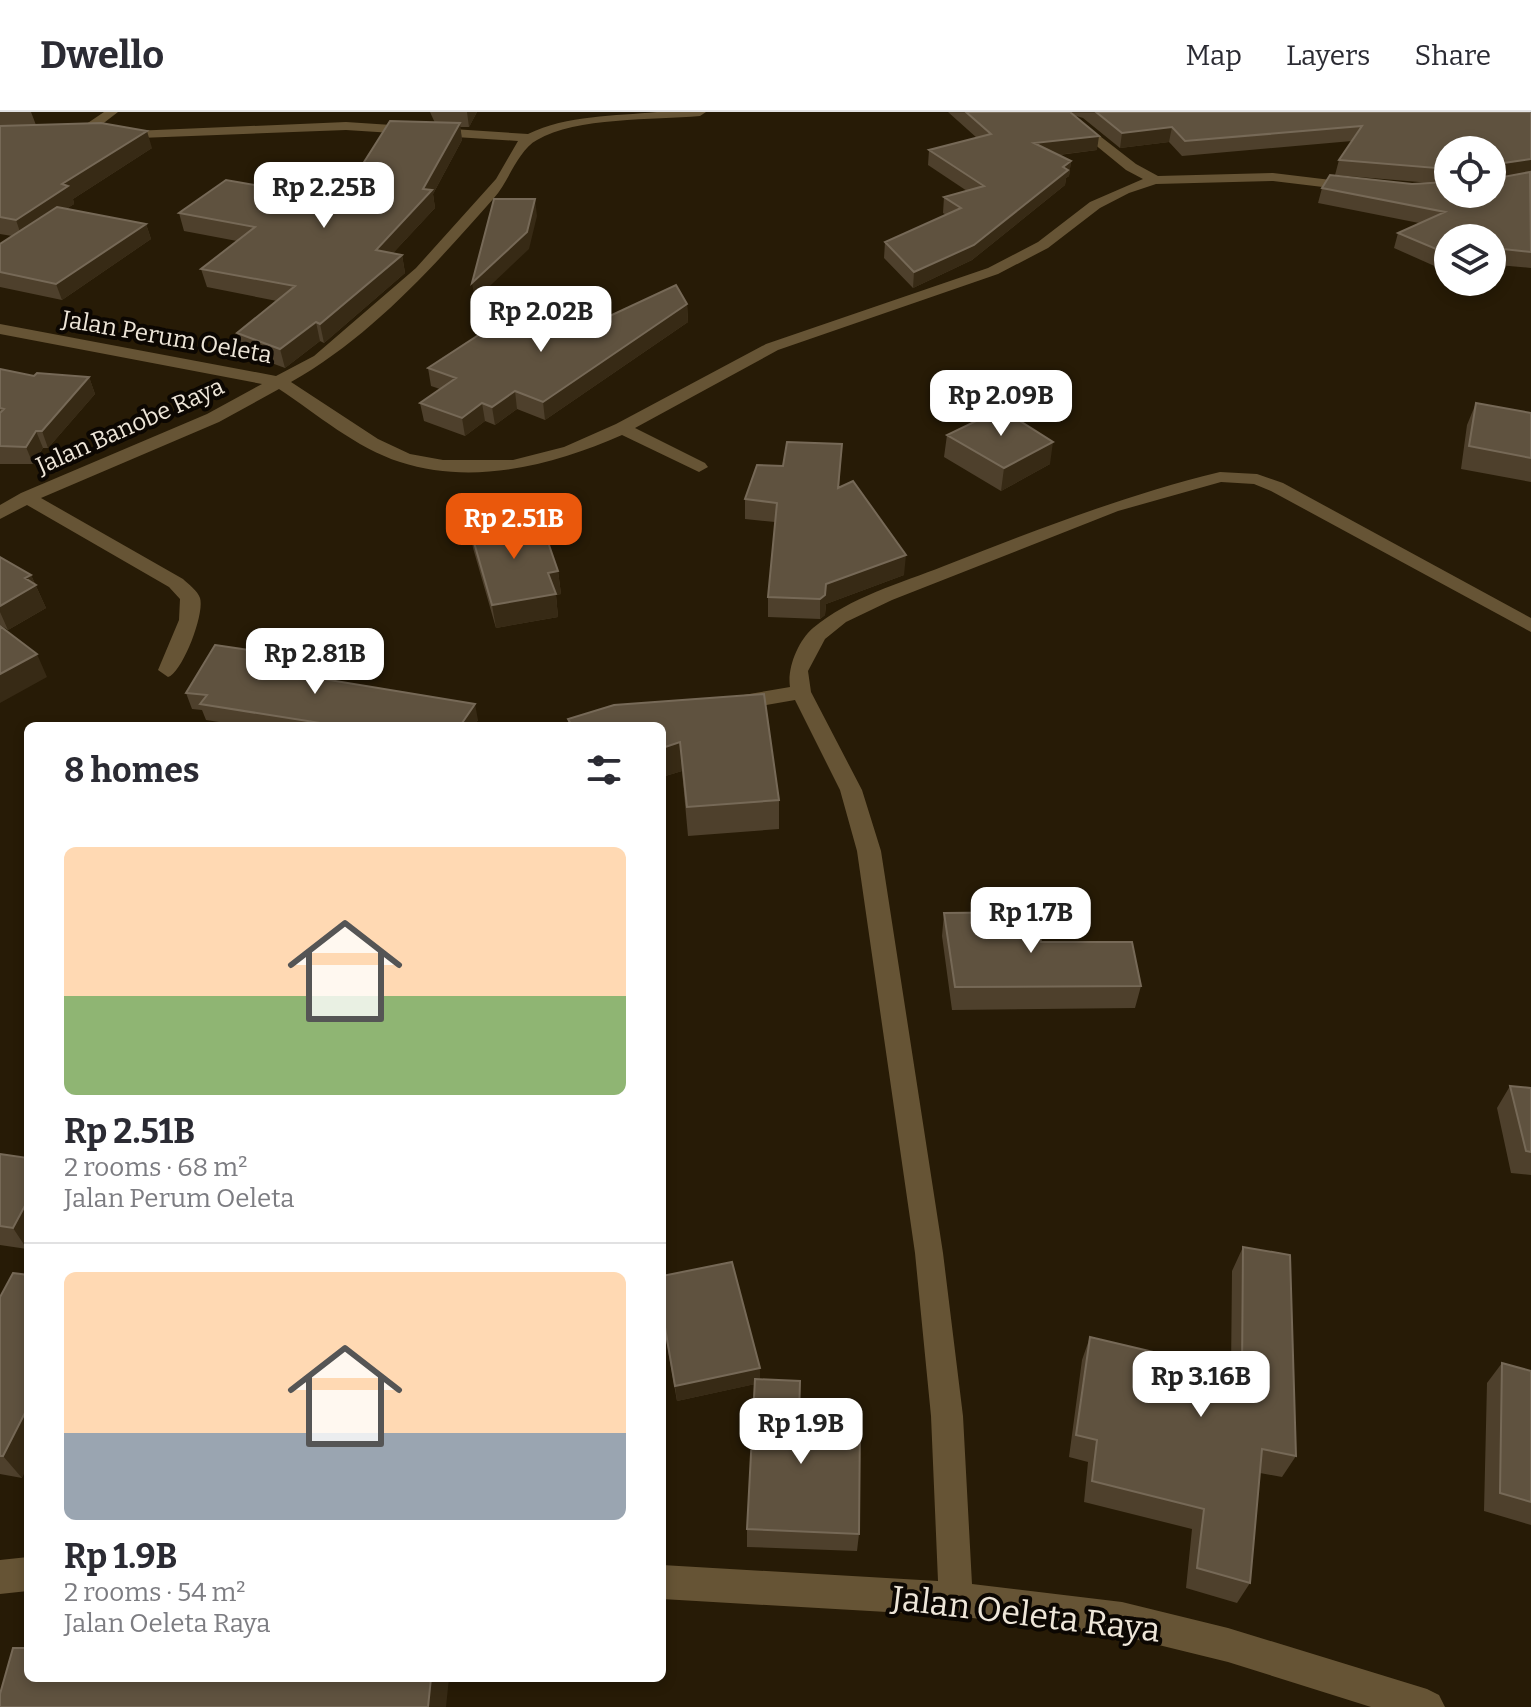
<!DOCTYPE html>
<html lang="en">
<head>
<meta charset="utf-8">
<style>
  :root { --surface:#fff; --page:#f2f2f3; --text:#2b2b33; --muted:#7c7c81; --line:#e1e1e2; --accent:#ea580c }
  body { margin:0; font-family:Bitter,serif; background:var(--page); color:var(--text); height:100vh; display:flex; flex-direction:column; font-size:30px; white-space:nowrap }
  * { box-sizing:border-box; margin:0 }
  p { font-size:26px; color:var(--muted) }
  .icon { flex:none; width:44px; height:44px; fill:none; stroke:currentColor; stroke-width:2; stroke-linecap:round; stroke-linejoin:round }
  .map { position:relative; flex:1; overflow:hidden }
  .details { position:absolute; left:24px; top:610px; width:642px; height:960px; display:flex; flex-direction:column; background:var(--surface); border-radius:12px; box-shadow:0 4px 12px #0003 }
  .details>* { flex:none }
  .buttons { position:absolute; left:1434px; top:24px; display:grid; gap:16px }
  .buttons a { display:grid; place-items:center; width:72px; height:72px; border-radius:50%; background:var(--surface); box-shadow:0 4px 12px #0003; font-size:40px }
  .price { position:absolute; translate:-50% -68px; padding:0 18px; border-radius:16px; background:#fff; color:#222; font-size:26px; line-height:52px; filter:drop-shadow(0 2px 4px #0008) }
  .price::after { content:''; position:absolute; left:50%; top:48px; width:24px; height:18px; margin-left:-12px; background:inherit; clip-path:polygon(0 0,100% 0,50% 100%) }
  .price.current { background:var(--accent); color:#fff }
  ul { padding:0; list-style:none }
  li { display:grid; align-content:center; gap:16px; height:424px; padding:0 40px }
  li+li { border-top:2px solid var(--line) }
  li span { display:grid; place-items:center; height:248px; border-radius:12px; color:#555 }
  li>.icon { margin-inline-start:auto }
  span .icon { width:144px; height:144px; fill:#fffc; stroke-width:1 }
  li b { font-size:34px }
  h2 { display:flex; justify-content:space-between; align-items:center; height:96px; padding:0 40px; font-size:34px }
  header { display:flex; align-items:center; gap:48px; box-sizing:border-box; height:112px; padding:0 40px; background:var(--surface); border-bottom:2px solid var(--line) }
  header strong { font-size:38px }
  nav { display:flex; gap:44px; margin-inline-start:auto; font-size:28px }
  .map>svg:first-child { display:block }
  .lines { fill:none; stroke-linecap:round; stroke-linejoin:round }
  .minor { fill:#665435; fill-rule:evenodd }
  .wall { fill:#4e402c; fill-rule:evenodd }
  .shaded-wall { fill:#372a15 }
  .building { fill:#5f523f; stroke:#766957; stroke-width:2 }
  .labels { text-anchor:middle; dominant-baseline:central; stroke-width:8; stroke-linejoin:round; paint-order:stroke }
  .far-street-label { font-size:24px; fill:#eee6d9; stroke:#0c0702 }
  .near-street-label { font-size:34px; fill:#eee6d9; stroke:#0c0702 }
</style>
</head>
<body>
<header>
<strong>Dwello</strong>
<nav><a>Map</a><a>Layers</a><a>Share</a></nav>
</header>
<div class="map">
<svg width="1531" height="1595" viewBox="0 0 1531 1595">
  <rect width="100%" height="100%" fill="#271b06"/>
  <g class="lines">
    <path class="minor" d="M 104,0 L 118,0 L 83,27 L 73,27 L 73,21 Z
      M 657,0 L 706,0 L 700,4 C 654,8 576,5 537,28 C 518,38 509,69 494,86 C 434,154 371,225 291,270 L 378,327 L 410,342 L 443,348 L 513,348 L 564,335 L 616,312 L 766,232 L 988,156 L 1038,130 L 1090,90 L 1143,67 L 1126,58 L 1055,0 L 1069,0 L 1136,52 L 1158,64 L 1273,61 L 1356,71 L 1363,75 L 1356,79 L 1273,69 L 1156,72 L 1129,81 L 1100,96 L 1048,136 L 998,162 L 778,238 L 635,316 L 705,351 L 708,355 L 699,360 L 622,323 C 554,353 474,374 400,350 C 356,336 317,302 279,277 L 219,310 L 41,386 L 183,467 C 188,472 198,479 200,486 C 205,502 182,561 168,565 L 158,558 L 179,508 L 180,487 L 169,475 L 27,393 L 0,407 L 0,393 L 21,381 L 207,302 L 262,272 L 0,222 L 0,212 L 276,264 L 314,244 L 416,156 L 496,67 L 518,29 L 346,18 L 114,27 L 107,23 L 109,20 L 346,10 L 528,22 C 567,3 615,4 657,0 Z
      M 1220,360 L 1257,362 L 1283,371 L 1531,506 L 1531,520 L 1271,379 L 1254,372 L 1221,370 L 1118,399 L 892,488 L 846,510 L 825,527 L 808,559 L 811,580 L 862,678 L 881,739 L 943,1141 L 963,1304 L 972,1472 L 1122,1490 L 1228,1516 L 1427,1577 L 1439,1583 L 1445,1595 L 1371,1595 L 1228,1550 L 1122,1524 L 956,1504 L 662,1487 L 662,1453 L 938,1469 L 931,1304 L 915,1141 L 857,739 L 840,678 L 795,588 L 732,599 L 721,592 L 732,585 L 790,575 C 787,556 798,529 813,516 C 850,485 901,471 944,454 C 1036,418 1125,383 1220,360 Z
      M 28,1445 L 28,1479 L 0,1482 L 0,1448 Z"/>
  </g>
  <path class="wall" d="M 0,0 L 31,0 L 36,13 L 152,36 L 73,87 L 74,92 L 66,97 L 146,112 L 151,127 L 62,188 L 0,175 L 0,132 L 12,124 L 0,122 Z
    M 430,0 L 477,0 L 469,15 L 460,15 L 462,28 L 433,82 L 435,96 L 393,141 L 402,143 L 405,161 L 324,231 L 320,229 L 285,256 L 242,240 L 237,221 L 277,189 L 207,175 L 201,157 L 237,129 L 184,119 L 179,101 L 340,88 L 435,11 Z
    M 948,0 L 1531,0 L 1531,156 L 1498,153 L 1448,126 L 1448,160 L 1394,136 L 1398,121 L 1419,111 L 1318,91 L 1322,76 L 1431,71 L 1335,63 L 1339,48 L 1352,29 L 1182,44 L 1169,30 L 1120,36 L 1083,6 L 1073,3 L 1097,38 L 1059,43 L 1071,49 L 1069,64 L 1066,66 L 1065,73 L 972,148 L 913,176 L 884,146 L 885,130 L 946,103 L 943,101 L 944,85 L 967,79 L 928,53 L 929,38 L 977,26 ZM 1448,38 L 1492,82 L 1448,82 Z
    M 687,192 L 688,210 L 545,308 L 517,297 L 495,313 L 485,309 L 465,324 L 424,309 L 420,291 L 440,277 L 431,274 L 428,256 L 584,216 Z
    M 0,257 L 34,264 L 89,265 L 95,282 L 48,336 L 43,336 L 33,352 L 0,352 Z
    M 1476,291 L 1531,301 L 1531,370 L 1461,357 L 1467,313 Z
    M 947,323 L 1050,352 L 1001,379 L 944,345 Z
    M 842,332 L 839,376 L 904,463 L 826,492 L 825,503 L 820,507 L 768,505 L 768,485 L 775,410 L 745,407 L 745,387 L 783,354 Z
    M 469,413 L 515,418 L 558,459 L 561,482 L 556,483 L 558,505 L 496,516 L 473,436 Z
    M 0,445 L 31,463 L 46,496 L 8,518 L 0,513 Z
    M 267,556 L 265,557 L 478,608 L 474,614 L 245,614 L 206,608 L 202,598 L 192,597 L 186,581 Z
    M 764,582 L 779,688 L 779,717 L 688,724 L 682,659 L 662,665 L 662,614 L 569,614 L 568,607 L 614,593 Z
    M 944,801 L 1141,874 L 1135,896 L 952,898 L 942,824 Z
    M 1510,974 L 1531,976 L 1531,1063 L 1511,1061 L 1497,996 Z
    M 0,1042 L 27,1137 L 0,1133 Z
    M 1243,1135 L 1296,1344 L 1282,1365 L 1260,1361 L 1250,1471 L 1237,1491 L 1186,1476 L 1192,1417 L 1084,1390 L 1088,1350 L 1069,1345 L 1082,1248 L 1090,1225 L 1231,1258 L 1232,1159 Z
    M 662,1164 L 760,1267 L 799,1306 L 859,1422 L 857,1439 L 747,1435 L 747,1417 L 755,1272 L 677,1289 L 662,1205 Z
    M 0,1185 L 22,1366 L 0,1362 Z
    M 1502,1251 L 1531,1259 L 1531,1413 L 1484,1399 L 1487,1271 Z"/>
  <path class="shaded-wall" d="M 467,0 L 477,0 L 469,15 Z
    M 460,11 L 462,28 L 433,82 L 435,96 L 379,156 L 376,138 L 423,77 Z
    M 1172,15 L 1169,30 L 1120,36 L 1122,21 Z
    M 147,19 L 152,36 L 73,87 L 74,92 L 22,126 L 16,108 L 62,72 Z
    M 1099,24 L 1097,38 L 1032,46 L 1034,31 Z
    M 1531,47 L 1531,61 L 1492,67 L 1497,52 Z
    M 1071,49 L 1069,64 L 1066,66 L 1065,73 L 972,148 L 913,176 L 914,160 Z
    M 535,87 L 537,104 L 529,137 L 475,188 L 472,171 Z
    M 146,112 L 151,127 L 62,188 L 56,172 Z
    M 1503,137 L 1498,153 L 1492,155 L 1492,142 Z
    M 402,143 L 405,161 L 324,231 L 320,212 Z
    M 687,192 L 688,210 L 545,308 L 543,290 Z
    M 316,210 L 320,229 L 285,256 L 280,237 Z
    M 89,265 L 95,282 L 48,336 L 42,319 Z
    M 515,279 L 517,297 L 495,313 L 492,295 Z
    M 482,291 L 485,309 L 465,324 L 462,306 Z
    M 36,319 L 43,336 L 33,352 L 26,335 Z
    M 1053,330 L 1050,352 L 1001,379 L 1004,356 Z
    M 906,443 L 904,463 L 826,492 L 825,503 L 820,507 L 820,487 L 826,472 Z
    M 558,459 L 561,482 L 556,483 L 558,505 L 496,516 L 492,493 L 548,461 Z
    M 31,463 L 46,496 L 8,518 L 0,500 L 0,494 L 25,466 Z
    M 262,540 L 267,556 L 256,571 L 251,555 Z
    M 37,542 L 47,565 L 0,591 L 0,562 Z
    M 475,592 L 478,608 L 474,614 L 460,614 Z
    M 680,630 L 682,659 L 662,665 L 662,636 Z
    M 28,1088 L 28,1135 L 27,1137 L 13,1116 Z
    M 760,1256 L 760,1271 L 677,1289 L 675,1274 Z
    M 28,1295 L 28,1354 L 22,1366 L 3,1344 Z
    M 431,1566 L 449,1566 L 446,1595 L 428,1595 Z"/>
  <path class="building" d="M 966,0 L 1070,0 L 1099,24 L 1034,31 L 1071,49 L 1063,55 L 1068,58 L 974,133 L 914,160 L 885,130 L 961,96 L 944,85 L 984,74 L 929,38 L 991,22 Z
    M 1096,0 L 1531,0 L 1531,47 L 1497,52 L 1494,63 L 1498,66 L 1530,60 L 1531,140 L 1503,137 L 1492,142 L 1492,126 L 1448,126 L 1448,142 L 1398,121 L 1445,100 L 1322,76 L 1330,63 L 1412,72 L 1448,70 L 1448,82 L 1492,82 L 1492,38 L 1448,38 L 1448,57 L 1339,48 L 1362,14 L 1185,29 L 1172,15 L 1122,21 Z
    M 390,9 L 460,11 L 423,77 L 432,78 L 376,138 L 402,143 L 320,212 L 316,210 L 280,237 L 237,221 L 295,174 L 201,157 L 255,115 L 179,101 L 226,68 L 340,88 Z
    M 101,11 L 147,19 L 62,72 L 68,74 L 16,108 L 0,105 L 0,14 Z
    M 494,87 L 535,87 L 527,120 L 472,171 Z
    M 57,95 L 146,112 L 56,172 L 0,160 L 0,132 Z
    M 676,173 L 687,192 L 543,290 L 515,279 L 492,295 L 482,291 L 462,306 L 420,291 L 456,266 L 428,256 L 494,213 L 557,194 L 584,216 Z
    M 0,257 L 34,264 L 37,261 L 89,265 L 42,319 L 36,319 L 26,335 L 0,334 L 0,301 L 4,297 L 0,296 Z
    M 1476,291 L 1531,301 L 1531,346 L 1469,334 Z
    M 1001,297 L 1053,330 L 1004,356 L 947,323 Z
    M 787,330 L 842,332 L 838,376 L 853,369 L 906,443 L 826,472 L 825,483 L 820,487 L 768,485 L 777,391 L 745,387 L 757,353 L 783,354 Z
    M 511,406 L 515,418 L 542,413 L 558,459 L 548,461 L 556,482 L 492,493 L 469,413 Z
    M 0,445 L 31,463 L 25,466 L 36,473 L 0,494 Z
    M 0,514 L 37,542 L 0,562 Z
    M 215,533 L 262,540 L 251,555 L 475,592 L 460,614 L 339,614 L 200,592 L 207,583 L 186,581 Z
    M 764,582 L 779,688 L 687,695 L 680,630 L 662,636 L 662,614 L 572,614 L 568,607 L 614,593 Z
    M 1035,800 L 1041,830 L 1132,830 L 1141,874 L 955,875 L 944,801 Z
    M 1510,974 L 1531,976 L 1531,1040 L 1526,1039 Z
    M 0,1042 L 28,1046 L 28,1088 L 13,1116 L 0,1114 Z
    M 1243,1135 L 1290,1143 L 1296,1344 L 1262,1337 L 1250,1471 L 1197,1456 L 1204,1397 L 1092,1369 L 1097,1328 L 1076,1323 L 1090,1225 L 1242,1261 Z
    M 732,1150 L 760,1256 L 675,1274 L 662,1198 L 662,1164 Z
    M 13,1161 L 28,1163 L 28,1295 L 3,1344 L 0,1344 L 0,1185 Z
    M 1502,1251 L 1531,1259 L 1531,1390 L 1500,1381 Z
    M 755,1267 L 800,1269 L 799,1306 L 860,1308 L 859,1422 L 747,1417 Z
    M 13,1536 L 28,1536 L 28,1566 L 431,1566 L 428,1595 L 0,1595 L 0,1582 Z"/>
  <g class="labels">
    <g class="far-street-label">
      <text transform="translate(167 225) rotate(10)">Jalan Perum Oeleta</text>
      <text transform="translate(130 314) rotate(-24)">Jalan Banobe Raya</text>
    </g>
    <g class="near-street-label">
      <text transform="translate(1026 1502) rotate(7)">Jalan Oeleta Raya</text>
    </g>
  </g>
</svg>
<div class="buttons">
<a><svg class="icon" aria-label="locate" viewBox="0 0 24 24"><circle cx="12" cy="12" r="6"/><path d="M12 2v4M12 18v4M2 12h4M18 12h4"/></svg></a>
<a><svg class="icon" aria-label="layers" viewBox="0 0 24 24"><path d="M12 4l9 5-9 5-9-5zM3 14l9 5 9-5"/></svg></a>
</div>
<b class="price" style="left:324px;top:118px">Rp 2.25B</b>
<b class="price" style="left:541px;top:242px">Rp 2.02B</b>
<b class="price" style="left:1001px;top:326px">Rp 2.09B</b>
<b class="price current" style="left:514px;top:449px">Rp 2.51B</b>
<b class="price" style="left:315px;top:584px">Rp 2.81B</b>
<b class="price" style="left:1031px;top:843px">Rp 1.7B</b>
<b class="price" style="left:1201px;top:1307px">Rp 3.16B</b>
<b class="price" style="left:801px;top:1354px">Rp 1.9B</b>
<section class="details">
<h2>8 homes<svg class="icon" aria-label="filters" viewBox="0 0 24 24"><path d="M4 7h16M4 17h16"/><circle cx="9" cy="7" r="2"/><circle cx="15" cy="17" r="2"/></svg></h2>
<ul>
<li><span style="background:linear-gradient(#ffd9b3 60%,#8fb573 0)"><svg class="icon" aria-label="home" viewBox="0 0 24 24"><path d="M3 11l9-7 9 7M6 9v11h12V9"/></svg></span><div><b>Rp 2.51B</b><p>2 rooms · 68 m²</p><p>Jalan Perum Oeleta</p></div></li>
<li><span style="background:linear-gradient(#ffd9b3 65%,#9aa5b1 0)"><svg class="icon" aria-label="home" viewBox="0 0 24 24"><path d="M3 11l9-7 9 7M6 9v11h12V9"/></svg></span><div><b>Rp 1.9B</b><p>2 rooms · 54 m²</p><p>Jalan Oeleta Raya</p></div></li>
</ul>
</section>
</div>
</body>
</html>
